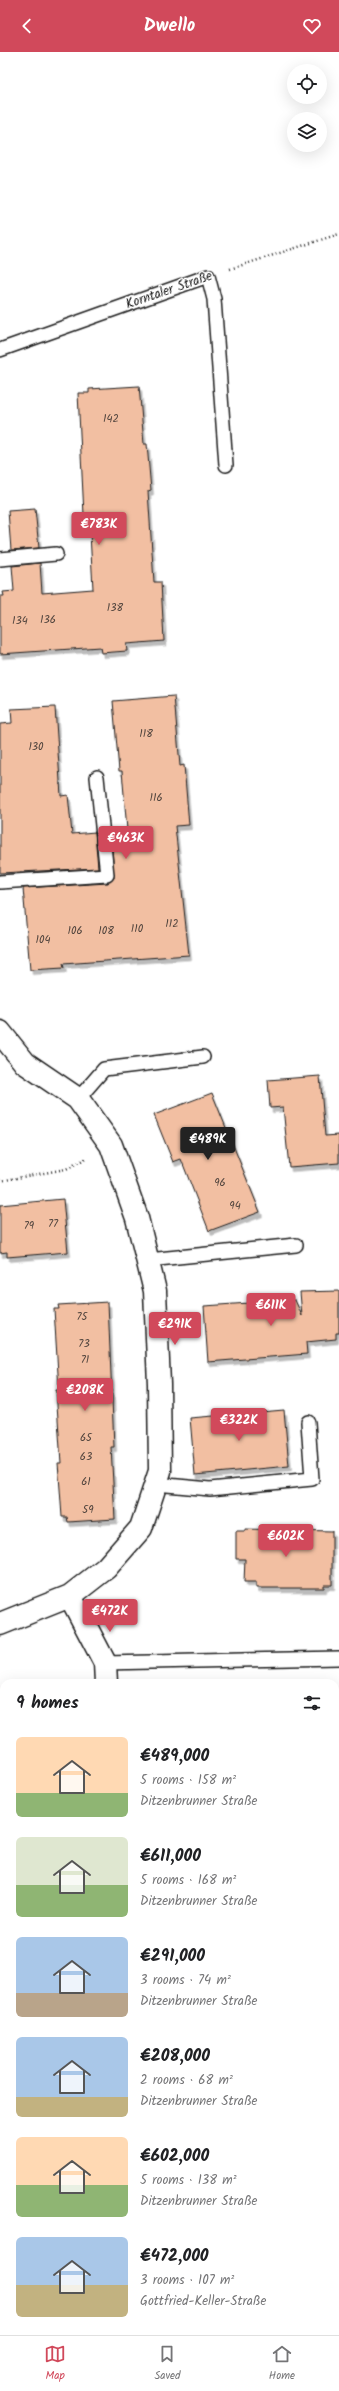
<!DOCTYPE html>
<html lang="en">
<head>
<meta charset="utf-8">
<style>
  :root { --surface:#fff; --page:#f6f6f6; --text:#202124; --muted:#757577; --line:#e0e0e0; --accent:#d1495b }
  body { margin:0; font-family:Kalam,sans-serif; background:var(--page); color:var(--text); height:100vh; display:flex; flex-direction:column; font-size:15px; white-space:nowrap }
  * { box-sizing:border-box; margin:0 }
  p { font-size:13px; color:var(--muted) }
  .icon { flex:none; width:22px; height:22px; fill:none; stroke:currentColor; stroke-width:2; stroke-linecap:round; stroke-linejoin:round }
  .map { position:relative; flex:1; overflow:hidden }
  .side { position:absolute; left:0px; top:1627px; width:339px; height:656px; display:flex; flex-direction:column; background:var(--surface); border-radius:12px 12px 0 0; box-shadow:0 4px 16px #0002 }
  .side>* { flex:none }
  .tools { position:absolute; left:287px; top:12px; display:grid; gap:8px }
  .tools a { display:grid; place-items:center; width:40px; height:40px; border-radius:50%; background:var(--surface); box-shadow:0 4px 16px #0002; font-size:20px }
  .price { position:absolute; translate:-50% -34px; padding:0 9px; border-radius:4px; background:var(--accent); color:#fff; font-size:13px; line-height:26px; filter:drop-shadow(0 1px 2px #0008) }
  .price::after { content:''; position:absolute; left:50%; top:24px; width:12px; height:9px; margin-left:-6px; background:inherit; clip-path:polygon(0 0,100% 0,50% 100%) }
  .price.current { background:#222; color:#fff }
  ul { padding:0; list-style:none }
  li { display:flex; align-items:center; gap:12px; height:100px; padding:0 16px }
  li span { display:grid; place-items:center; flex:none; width:112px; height:80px; border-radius:6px; color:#555 }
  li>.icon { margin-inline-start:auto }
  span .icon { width:48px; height:48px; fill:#fffc; stroke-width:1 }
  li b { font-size:17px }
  h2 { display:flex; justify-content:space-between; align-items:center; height:48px; padding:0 16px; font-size:17px }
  header { display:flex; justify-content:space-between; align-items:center; height:52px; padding:0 16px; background:var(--accent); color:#fff; font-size:18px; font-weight:700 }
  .dock { display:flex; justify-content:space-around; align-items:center; height:56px; border-top:1px solid var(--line); background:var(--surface); font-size:11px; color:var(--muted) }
  .dock a { display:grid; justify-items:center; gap:2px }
  .dock .current { color:var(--accent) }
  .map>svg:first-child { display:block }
  .built { fill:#fbece3 }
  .building { fill:#f2bfa2; stroke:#1c1c1c; filter:url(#shadow) }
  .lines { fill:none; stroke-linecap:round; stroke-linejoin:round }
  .lane-casing { stroke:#1c1c1c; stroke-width:16 }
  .street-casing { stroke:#1c1c1c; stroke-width:25 }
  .path { stroke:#1c1c1c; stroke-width:2.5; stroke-dasharray:1 3; stroke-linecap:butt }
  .lane { stroke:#fff; stroke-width:13 }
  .street { stroke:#fff; stroke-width:22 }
  .labels { text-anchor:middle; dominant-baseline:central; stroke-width:3; stroke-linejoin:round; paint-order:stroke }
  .number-label { font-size:11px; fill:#52453e }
  .street-label { font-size:13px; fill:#1c1c1c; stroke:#fff }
</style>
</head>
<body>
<header><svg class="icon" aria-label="back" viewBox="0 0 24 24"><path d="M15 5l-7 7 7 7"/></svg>Dwello<svg class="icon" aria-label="heart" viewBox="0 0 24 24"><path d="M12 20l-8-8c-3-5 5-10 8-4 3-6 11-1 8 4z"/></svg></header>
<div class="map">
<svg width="339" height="2283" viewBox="0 0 339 2283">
  <defs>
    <filter id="shadow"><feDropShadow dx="2.5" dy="4.5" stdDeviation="0" flood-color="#0004"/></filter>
  </defs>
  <rect width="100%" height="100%" fill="#fff"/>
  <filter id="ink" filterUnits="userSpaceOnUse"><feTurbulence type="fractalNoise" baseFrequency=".025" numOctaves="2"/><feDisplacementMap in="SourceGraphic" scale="8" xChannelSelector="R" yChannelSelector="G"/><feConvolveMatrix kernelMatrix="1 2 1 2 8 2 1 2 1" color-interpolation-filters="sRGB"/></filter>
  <g filter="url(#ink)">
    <path class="built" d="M 335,1974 L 339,1974 L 339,2283 L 2,2283 L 4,2279 L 335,2279 Z"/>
    <path class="building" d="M 139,334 L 144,392 L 147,392 L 151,438 L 148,439 L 154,530 L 161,530 L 164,589 L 126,592 L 127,599 L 101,601 L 100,595 L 0,602 L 0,544 L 4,544 L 3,540 L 14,539 L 12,514 L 40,511 L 42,541 L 93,537 L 89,463 L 84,463 L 78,341 L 89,341 L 89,337 Z
      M 35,457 L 39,496 L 11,498 L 8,459 Z
      M 174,644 L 180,714 L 184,713 L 189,773 L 175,774 L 189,903 L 63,912 L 64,916 L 30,918 L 23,836 L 108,831 L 114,826 L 111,779 L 127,778 L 122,719 L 119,719 L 113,649 Z
      M 55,655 L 61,744 L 68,743 L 72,782 L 95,780 L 98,816 L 0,821 L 0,672 L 12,671 L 11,657 Z
      M 320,1024 L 325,1084 L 339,1083 L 339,1111 L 289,1115 L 283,1055 L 270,1056 L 268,1028 Z
      M 212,1041 L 260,1160 L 209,1179 L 181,1107 L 173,1110 L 154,1063 Z
      M 63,1147 L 68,1200 L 7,1205 L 7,1200 L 0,1201 L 0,1153 Z
      M 339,1239 L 339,1281 L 336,1281 L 336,1287 L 306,1290 L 307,1302 L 208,1310 L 204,1254 L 295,1248 L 302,1264 L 300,1240 Z
      M 108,1250 L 114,1395 L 111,1395 L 115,1467 L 68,1470 L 67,1465 L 62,1465 L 60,1437 L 58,1411 L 61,1411 L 56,1338 L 59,1338 L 54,1257 L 59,1257 L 58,1253 Z
      M 284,1358 L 289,1414 L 195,1423 L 190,1366 Z
      M 245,1477 L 332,1479 L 332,1533 L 324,1533 L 324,1536 L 256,1536 L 256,1530 L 244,1530 L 245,1507 L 236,1507 L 236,1479 L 245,1479 Z"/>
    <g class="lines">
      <defs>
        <path id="lane" d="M 0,298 L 208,224 L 214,247 L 226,413
          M 0,507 L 56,502
          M 0,830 L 107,823 L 97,725
          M 78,1047 L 104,1017 L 203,1005
          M 148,1208 L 296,1193
          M 156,1432 L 210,1437 L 312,1427 L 308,1370
          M 105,1611 L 339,1606
          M 0,1822 L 4,1822"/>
        <path id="street" d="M 0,980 L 25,1011 L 78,1047 L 111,1093 L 137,1166 L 155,1239 L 159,1332 L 160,1419 L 141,1476 L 106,1516 L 70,1544 L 0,1572
          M 70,1544 L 105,1611 L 106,1631
          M 8,2283 L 9,2279"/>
      </defs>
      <use href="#lane" class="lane-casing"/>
      <use href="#street" class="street-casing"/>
      <path class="path" d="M 230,217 L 339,182
        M 0,1129 L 66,1117 L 87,1106"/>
      <use href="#lane" class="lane"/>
      <use href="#street" class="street"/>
    </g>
  </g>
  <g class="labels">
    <g class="number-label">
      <text x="111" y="367">142</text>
      <text x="115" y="556">138</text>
      <text x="48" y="568">136</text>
      <text x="20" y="569">134</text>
      <text x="146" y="682">118</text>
      <text x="36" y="695">130</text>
      <text x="156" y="746">116</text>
      <text x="172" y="872">112</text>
      <text x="137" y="877">110</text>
      <text x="75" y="879">106</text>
      <text x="106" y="879">108</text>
      <text x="43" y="888">104</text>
      <text x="220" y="1131">96</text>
      <text x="235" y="1154">94</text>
      <text x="53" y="1172">77</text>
      <text x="29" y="1174">79</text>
      <text x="82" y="1265">75</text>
      <text x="84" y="1292">73</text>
      <text x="85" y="1308">71</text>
      <text x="86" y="1386">65</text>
      <text x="86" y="1405">63</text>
      <text x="86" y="1430">61</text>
      <text x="88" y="1458">59</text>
    </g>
    <g class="street-label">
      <text transform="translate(169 238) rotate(-19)">Korntaler Straße</text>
    </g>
  </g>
</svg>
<div class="tools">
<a><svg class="icon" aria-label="locate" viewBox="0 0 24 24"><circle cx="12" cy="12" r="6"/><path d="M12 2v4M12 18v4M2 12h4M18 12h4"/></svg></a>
<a><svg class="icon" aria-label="layers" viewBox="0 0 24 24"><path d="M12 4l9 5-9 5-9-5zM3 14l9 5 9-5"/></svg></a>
</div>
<b class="price" style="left:99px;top:494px">€783K</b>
<b class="price" style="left:126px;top:808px">€463K</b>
<b class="price current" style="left:208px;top:1109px">€489K</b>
<b class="price" style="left:271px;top:1275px">€611K</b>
<b class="price" style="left:175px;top:1294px">€291K</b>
<b class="price" style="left:85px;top:1360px">€208K</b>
<b class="price" style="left:239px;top:1390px">€322K</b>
<b class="price" style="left:286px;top:1506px">€602K</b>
<b class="price" style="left:110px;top:1581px">€472K</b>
<section class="side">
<h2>9 homes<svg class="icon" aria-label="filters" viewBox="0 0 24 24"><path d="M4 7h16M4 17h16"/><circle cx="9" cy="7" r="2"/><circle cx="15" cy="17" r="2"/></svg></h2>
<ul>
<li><span style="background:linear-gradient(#ffd9b3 70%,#8fb573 0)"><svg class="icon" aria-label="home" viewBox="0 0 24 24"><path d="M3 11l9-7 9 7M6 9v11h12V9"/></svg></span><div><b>€489,000</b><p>5 rooms · 158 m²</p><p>Ditzenbrunner Straße</p></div></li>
<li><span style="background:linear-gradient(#dfe7d0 60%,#8fb573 0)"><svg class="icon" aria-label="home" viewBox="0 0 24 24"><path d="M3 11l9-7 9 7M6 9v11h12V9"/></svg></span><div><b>€611,000</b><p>5 rooms · 168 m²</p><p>Ditzenbrunner Straße</p></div></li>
<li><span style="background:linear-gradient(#a9c7e8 70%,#b9a48a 0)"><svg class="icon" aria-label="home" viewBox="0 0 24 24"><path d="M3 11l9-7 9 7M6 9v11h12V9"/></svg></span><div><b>€291,000</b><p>3 rooms · 74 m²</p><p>Ditzenbrunner Straße</p></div></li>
<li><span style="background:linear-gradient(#a9c7e8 75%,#c2b280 0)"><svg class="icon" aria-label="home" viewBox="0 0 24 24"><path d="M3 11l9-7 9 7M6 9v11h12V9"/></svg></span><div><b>€208,000</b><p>2 rooms · 68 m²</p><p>Ditzenbrunner Straße</p></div></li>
<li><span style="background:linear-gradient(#ffd9b3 60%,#8fb573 0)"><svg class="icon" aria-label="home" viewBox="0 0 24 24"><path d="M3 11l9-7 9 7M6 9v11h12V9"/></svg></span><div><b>€602,000</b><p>5 rooms · 138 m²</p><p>Ditzenbrunner Straße</p></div></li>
<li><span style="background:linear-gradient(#a9c7e8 60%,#c2b280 0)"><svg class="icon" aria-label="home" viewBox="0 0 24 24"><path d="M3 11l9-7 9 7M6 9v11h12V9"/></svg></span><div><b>€472,000</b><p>3 rooms · 107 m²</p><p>Gottfried-Keller-Straße</p></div></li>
</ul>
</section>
</div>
<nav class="dock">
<a class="current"><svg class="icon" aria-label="map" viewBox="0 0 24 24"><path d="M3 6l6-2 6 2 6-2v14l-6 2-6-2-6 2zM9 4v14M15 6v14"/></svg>Map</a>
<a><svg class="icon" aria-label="saved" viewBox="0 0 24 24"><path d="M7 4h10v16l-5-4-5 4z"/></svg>Saved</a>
<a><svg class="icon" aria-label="home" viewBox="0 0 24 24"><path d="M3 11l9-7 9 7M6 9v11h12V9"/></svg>Home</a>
</nav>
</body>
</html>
